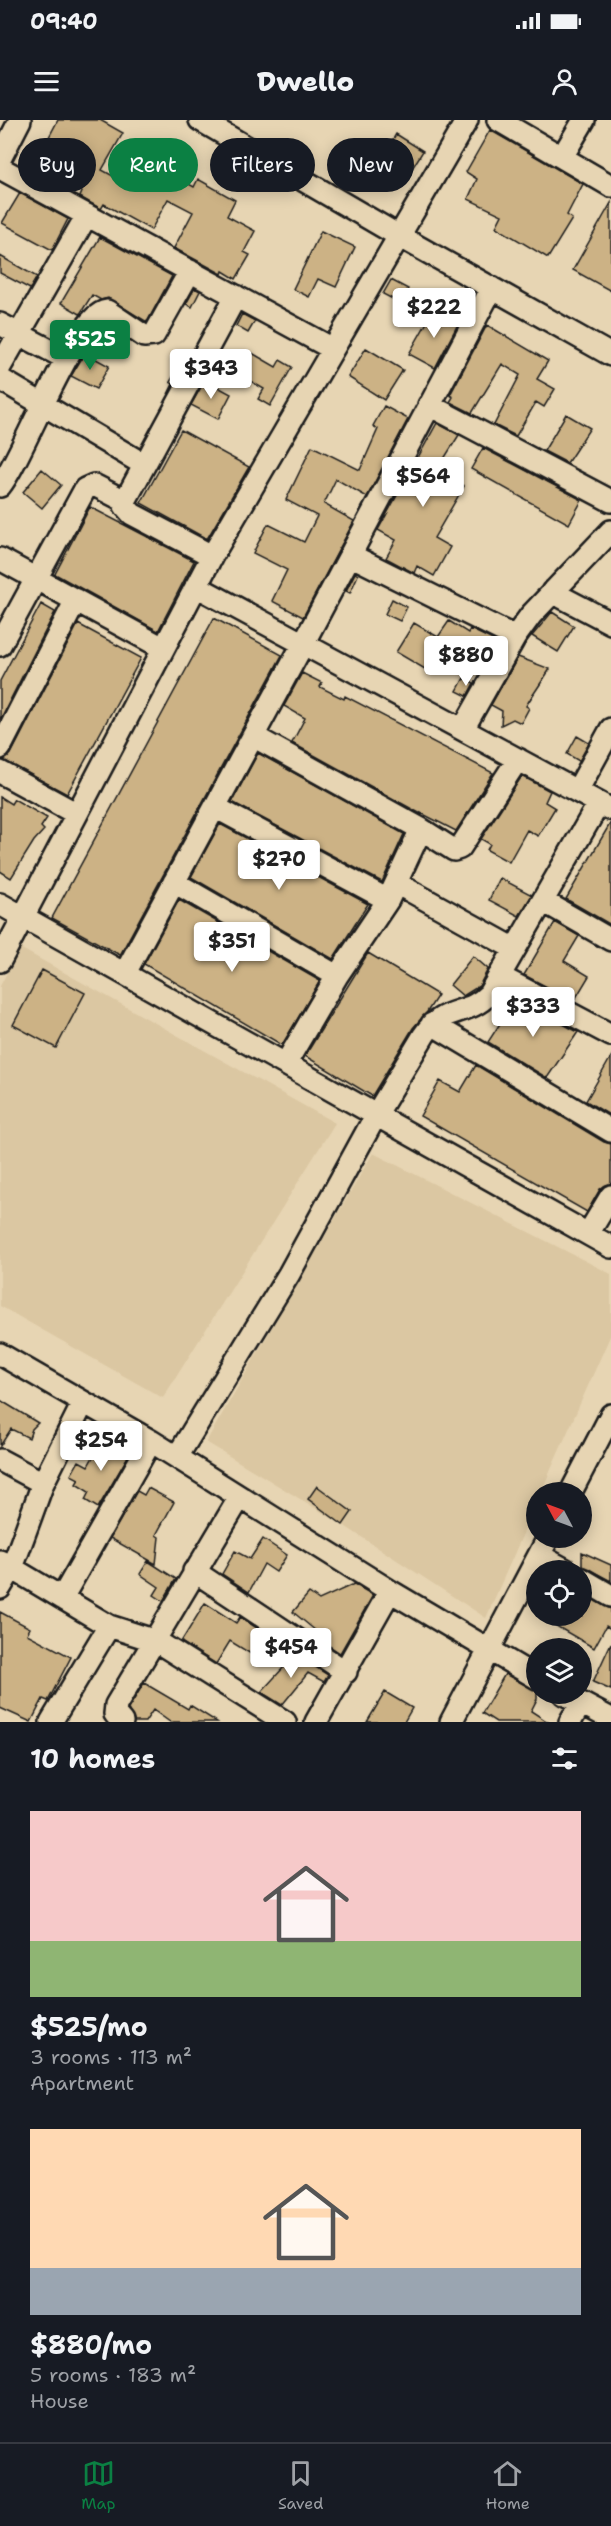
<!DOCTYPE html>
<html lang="en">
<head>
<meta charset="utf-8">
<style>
  :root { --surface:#171b24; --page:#242831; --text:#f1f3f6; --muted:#9ea1a6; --line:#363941; --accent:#0b8043 }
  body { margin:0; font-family:"Shantell Sans",sans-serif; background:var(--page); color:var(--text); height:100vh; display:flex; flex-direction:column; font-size:22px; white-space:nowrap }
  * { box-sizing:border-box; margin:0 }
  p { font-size:20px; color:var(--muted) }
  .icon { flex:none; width:33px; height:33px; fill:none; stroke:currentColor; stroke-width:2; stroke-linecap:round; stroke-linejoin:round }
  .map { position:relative; height:1602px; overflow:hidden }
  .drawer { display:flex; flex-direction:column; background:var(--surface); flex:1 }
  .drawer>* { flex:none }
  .hud { position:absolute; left:18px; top:18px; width:576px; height:54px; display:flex; gap:12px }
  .needle { width:39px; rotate:311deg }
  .controls { position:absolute; left:526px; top:1362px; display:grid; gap:12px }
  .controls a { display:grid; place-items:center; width:66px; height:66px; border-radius:50%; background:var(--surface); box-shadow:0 3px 15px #0003; font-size:30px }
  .price { position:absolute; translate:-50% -51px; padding:0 14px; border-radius:6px; background:#fff; color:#222; font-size:20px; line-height:39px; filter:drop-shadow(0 2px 3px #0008) }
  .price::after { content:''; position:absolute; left:50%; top:36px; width:18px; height:14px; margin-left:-9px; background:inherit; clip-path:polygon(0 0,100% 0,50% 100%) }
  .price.selected { background:var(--accent); color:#fff }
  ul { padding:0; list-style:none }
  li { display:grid; align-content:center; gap:12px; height:318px; padding:0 30px }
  li span { display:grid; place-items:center; height:186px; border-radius:0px; color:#555 }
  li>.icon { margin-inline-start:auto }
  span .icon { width:108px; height:108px; fill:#fffc; stroke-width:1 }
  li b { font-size:26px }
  h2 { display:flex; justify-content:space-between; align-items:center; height:72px; padding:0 30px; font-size:26px }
  .chip { padding:0 21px; border-radius:27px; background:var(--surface); box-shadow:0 3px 15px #0003; font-size:21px; line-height:54px }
  .chip.selected { background:var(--accent); color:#fff }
  .status { display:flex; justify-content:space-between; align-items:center; height:42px; padding:0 30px; background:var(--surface); direction:ltr }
  .status svg { height:16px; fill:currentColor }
  header { display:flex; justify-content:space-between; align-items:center; height:78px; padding:0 30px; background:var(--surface); font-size:27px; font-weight:800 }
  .dock { display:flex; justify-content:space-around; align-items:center; height:84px; border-top:2px solid var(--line); background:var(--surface); font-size:16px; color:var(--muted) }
  .dock a { display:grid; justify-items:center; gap:3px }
  .dock .selected { color:var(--accent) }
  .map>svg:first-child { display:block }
  .built { fill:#dbc7a2 }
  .building { fill:#ccb285; stroke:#1c1c1c; stroke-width:1.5 }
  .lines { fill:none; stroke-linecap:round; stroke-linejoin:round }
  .minor-casing { stroke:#1c1c1c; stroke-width:26 }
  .minor { stroke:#e7d5b3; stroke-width:21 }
</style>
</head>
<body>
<div class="status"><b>09:40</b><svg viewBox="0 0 49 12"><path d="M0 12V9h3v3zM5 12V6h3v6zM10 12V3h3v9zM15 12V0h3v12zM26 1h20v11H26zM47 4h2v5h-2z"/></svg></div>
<header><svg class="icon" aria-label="menu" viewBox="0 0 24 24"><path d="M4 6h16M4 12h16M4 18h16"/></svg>Dwello<svg class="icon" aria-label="person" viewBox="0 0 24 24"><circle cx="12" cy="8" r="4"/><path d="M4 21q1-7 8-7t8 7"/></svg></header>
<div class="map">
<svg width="611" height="1602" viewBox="0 0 611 1602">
  <rect width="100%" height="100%" fill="#e7d5b3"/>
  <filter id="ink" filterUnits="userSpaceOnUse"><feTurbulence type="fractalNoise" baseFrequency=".0167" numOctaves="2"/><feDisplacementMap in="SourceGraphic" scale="12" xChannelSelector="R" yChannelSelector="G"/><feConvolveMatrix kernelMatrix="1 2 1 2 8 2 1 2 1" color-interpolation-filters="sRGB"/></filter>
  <g filter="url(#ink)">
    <path class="built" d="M 20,828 L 335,1003 L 163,1278 L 0,1186 L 0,866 Z
      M 373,1033 L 611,1154 L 611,1214 L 541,1372 L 537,1372 L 537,1382 L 486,1498 L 343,1405 L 206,1322 Z"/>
    <path class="building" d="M 58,0 L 100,0 L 123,13 L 102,50 L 133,67 L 148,41 L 194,67 L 198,59 L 235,80 L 227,96 L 255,111 L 244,132 L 250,135 L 236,159 L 223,151 L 222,154 L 174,128 L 193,92 L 168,79 L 151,110 L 104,84 L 101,89 L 80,77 L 82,72 L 56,57 L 54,63 L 31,51 Z
      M 490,10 L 583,64 L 567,95 L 572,99 L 548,138 L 496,107 L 502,95 L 468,79 L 477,59 L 466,52 Z
      M 396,14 L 423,31 L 401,66 L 375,50 Z
      M 20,73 L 68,99 L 52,130 L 2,103 Z
      M 611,83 L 611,171 L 573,150 Z
      M 321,111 L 355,127 L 336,167 L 318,159 L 309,177 L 293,169 Z
      M 100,117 L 172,156 L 147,202 L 108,178 L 101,180 L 92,175 L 80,194 L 61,183 Z
      M 0,136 L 37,157 L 30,169 L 0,153 Z
      M 391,160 L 408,169 L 400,183 L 383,174 Z
      M 195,168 L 200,171 L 192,187 L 186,184 Z
      M 434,190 L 458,204 L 435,248 L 409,234 Z
      M 242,194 L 255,201 L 248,213 L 236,206 Z
      M 487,205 L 548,241 L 537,259 L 555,269 L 544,287 L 536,282 L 516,316 L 494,305 L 520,255 L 502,244 L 472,293 L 450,282 L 453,277 L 450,275 Z
      M 366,228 L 403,250 L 384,280 L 348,257 Z
      M 85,233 L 109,246 L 96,269 L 71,256 Z
      M 252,233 L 276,247 L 280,240 L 292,247 L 270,286 L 258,279 L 264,269 L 240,255 Z
      M 179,247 L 182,249 L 168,274 L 173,264 L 170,262 Z
      M 205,260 L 231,274 L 218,299 L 191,285 Z
      M 384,286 L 408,299 L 367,377 L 336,359 L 324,384 L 354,401 L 303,497 L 272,481 L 287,450 L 253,433 L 268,404 L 304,422 L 317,396 L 286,380 L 312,326 L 360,350 L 378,309 L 373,306 Z
      M 566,294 L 590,308 L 567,343 L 544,331 Z
      M 437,303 L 459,315 L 437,350 L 464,366 L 434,418 L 450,427 L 434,456 L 417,446 L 414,453 L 386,438 L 396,420 L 378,410 Z
      M 181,310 L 249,347 L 207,419 L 141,383 Z
      M 483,328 L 582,380 L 569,404 L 471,349 Z
      M 42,349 L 61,365 L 42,388 L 23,372 Z
      M 90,387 L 194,441 L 158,511 L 55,454 Z
      M 355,453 L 358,455 L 350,473 L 346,471 Z
      M 392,479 L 407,487 L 400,501 L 385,494 Z
      M 41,484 L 55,492 L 0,600 L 0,561 Z
      M 552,492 L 574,506 L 558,532 L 532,516 Z
      M 214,498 L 282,535 L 120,835 L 52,798 Z
      M 449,501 L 468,513 L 470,509 L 497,522 L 492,530 L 483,525 L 468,550 L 441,534 L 430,552 L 396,532 L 414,503 L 438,517 Z
      M 78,504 L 141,538 L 67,674 L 3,640 L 11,634 Z
      M 518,537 L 550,549 L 529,581 L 526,586 L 529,588 L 521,603 L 513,599 L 501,605 L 502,591 L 491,585 Z
      M 302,553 L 322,563 L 320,567 L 344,579 L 345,576 L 493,653 L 456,711 L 421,693 L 421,694 L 292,623 L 305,598 L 284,586 Z
      M 464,558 L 474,563 L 467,576 L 457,571 Z
      M 577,616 L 589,623 L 579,641 L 567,634 Z
      M 258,633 L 404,714 L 382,762 L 232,682 Z
      M 522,656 L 550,671 L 545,682 L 555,688 L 538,716 L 527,710 L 509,742 L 487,730 L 490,724 L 481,719 Z
      M 0,677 L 11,684 L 14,679 L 47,698 L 41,707 L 44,710 L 34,721 L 11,758 L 0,751 Z
      M 611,702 L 611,805 L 566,779 Z
      M 220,704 L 368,784 L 333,839 L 191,757 Z
      M 500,758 L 532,775 L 519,796 L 489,780 Z
      M 179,780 L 320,861 L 282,925 L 144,844 Z
      M 555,802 L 579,816 L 564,841 L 589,856 L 574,881 L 524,855 Z
      M 368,833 L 438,875 L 427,892 L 413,908 L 372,976 L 305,936 Z
      M 473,836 L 488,849 L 479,866 L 463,876 L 450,865 Z
      M 42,850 L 85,873 L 56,928 L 13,905 Z
      M 516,879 L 578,912 L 547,958 L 488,922 Z
      M 611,937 L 611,996 L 586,981 Z
      M 476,945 L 604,1022 L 611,1024 L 611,1063 L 600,1069 L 587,1092 L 420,996 L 440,961 L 460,972 Z
      M 0,1280 L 38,1303 L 32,1309 L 29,1318 L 11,1309 L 0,1326 Z
      M 103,1319 L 130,1333 L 98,1388 L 85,1380 L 89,1372 L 76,1364 L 79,1359 L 71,1355 L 79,1341 L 88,1346 Z
      M 317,1366 L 352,1392 L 343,1405 L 308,1379 Z
      M 148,1368 L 174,1382 L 156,1415 L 159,1417 L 156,1444 L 110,1418 L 137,1371 L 144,1375 Z
      M 263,1419 L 287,1435 L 276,1452 L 264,1444 L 249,1472 L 222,1454 L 235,1431 L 250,1439 Z
      M 582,1432 L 611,1445 L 611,1461 L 582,1446 Z
      M 148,1441 L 176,1459 L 163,1481 L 154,1475 L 159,1467 L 140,1454 Z
      M 354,1464 L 373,1475 L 340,1533 L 313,1515 L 316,1511 L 293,1492 L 309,1473 L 319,1480 Z
      M 582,1474 L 611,1489 L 611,1509 L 606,1506 L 594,1528 L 539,1496 L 582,1496 Z
      M 205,1483 L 236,1503 L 240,1497 L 275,1520 L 261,1540 L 230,1521 L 216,1544 L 181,1522 Z
      M 0,1492 L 30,1508 L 27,1514 L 71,1537 L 48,1581 L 43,1579 L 31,1602 L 0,1588 Z
      M 611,1523 L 611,1570 L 593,1562 Z
      M 296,1534 L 328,1555 L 324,1562 L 308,1553 L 282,1585 L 261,1572 Z
      M 505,1554 L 537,1571 L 537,1579 L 531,1591 L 548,1602 L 496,1602 L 482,1593 Z
      M 144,1563 L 188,1589 L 190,1585 L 217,1602 L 170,1602 L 153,1590 L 145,1602 L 134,1602 L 128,1589 Z
      M 385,1572 L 412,1588 L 404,1602 L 367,1602 Z"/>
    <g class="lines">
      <defs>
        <path id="minor" d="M 200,0 L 399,116 L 611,235
          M 498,0 L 611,66
          M 562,37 L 584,0
          M 0,39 L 20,0
          M 0,48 L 333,229
          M 0,204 L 65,238
          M 0,247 L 87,95
          M 0,259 L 143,344
          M 429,285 L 611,381
          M 0,366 C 23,338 76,193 107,191 L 144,216 L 154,215 L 190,151
          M 350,435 L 515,517
          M 212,436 L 132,394 L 125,386 L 125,381 L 236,176
          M 0,439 L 163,528
          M 196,466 L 610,689
          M 552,472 L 611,503
          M 0,525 L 85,369 L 94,365 L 125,381
          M 463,609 L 515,517 L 531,495 L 611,411
          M 253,616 L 421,709
          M 0,628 L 76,480
          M 0,652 L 77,694
          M 577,671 L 611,609
          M 215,687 L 388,780
          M 174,762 L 337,856
          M 396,763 L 515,829
          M 543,781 L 611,820
          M 0,784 L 611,1127
          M 0,841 L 212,436 L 467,0
          M 125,853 L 303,524 L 492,168
          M 499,856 L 611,915
          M 432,904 L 611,1011
          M 286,943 L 337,856 L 388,780 L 421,709 L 454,730 L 460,728 L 518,639
          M 588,1114 L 611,1076
          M 0,1234 L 151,1321 L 390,1471 L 537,1558
          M 177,1337 L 289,1154 L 376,995 L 424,915 C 444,885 467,897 489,874 L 599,683
          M 0,1340 L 43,1363
          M 571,1372 L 611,1295
          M 539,1435 L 566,1450
          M 0,1441 L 109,1506 L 156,1521 L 285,1602
          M 194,1451 L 346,1552
          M 582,1459 L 611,1476
          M 0,1468 L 12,1448 L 43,1363 L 83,1283
          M 62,1478 L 151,1321
          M 564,1574 L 611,1599
          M 51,1602 L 109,1506
          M 122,1602 L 115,1594 L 116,1585 L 240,1377
          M 316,1602 L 390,1471
          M 451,1602 L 548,1418
          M 570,1602 L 581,1583"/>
      </defs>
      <use href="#minor" class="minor-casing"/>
      <use href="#minor" class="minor"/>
    </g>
  </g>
</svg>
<div class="controls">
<a><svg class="needle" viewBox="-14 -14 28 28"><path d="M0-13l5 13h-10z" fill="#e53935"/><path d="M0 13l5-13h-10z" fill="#9ea1a6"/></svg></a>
<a><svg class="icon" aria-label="locate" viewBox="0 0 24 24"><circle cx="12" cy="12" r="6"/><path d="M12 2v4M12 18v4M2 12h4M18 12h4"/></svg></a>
<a><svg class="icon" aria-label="layers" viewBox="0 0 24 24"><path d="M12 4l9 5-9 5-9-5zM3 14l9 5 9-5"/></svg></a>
</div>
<b class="price" style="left:434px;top:219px">$222</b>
<b class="price selected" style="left:90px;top:251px">$525</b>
<b class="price" style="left:211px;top:280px">$343</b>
<b class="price" style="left:423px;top:388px">$564</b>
<b class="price" style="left:466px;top:567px">$880</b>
<b class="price" style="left:279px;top:771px">$270</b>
<b class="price" style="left:232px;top:853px">$351</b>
<b class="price" style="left:533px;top:918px">$333</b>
<b class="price" style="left:101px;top:1352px">$254</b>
<b class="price" style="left:291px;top:1559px">$454</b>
<div class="hud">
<a class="chip">Buy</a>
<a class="chip selected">Rent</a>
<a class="chip">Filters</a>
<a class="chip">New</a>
</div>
</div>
<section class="drawer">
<h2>10 homes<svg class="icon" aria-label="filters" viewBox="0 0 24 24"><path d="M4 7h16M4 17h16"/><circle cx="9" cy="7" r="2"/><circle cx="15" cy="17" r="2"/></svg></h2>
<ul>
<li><span style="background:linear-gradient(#f6c9c9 70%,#8fb573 0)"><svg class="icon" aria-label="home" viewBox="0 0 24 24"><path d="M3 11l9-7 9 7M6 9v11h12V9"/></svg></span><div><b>$525/mo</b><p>3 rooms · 113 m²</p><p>Apartment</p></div></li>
<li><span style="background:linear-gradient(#ffd9b3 75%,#9aa5b1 0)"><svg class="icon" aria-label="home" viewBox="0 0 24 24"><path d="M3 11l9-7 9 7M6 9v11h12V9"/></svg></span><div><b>$880/mo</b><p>5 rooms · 183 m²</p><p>House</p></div></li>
</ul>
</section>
<nav class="dock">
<a class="selected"><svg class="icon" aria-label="map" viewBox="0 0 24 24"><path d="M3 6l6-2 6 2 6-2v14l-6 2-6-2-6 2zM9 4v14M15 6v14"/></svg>Map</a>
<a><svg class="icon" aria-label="saved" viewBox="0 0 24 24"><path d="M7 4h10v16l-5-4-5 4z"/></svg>Saved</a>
<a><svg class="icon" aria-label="home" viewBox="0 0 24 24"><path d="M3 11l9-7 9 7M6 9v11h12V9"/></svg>Home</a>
</nav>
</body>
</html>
